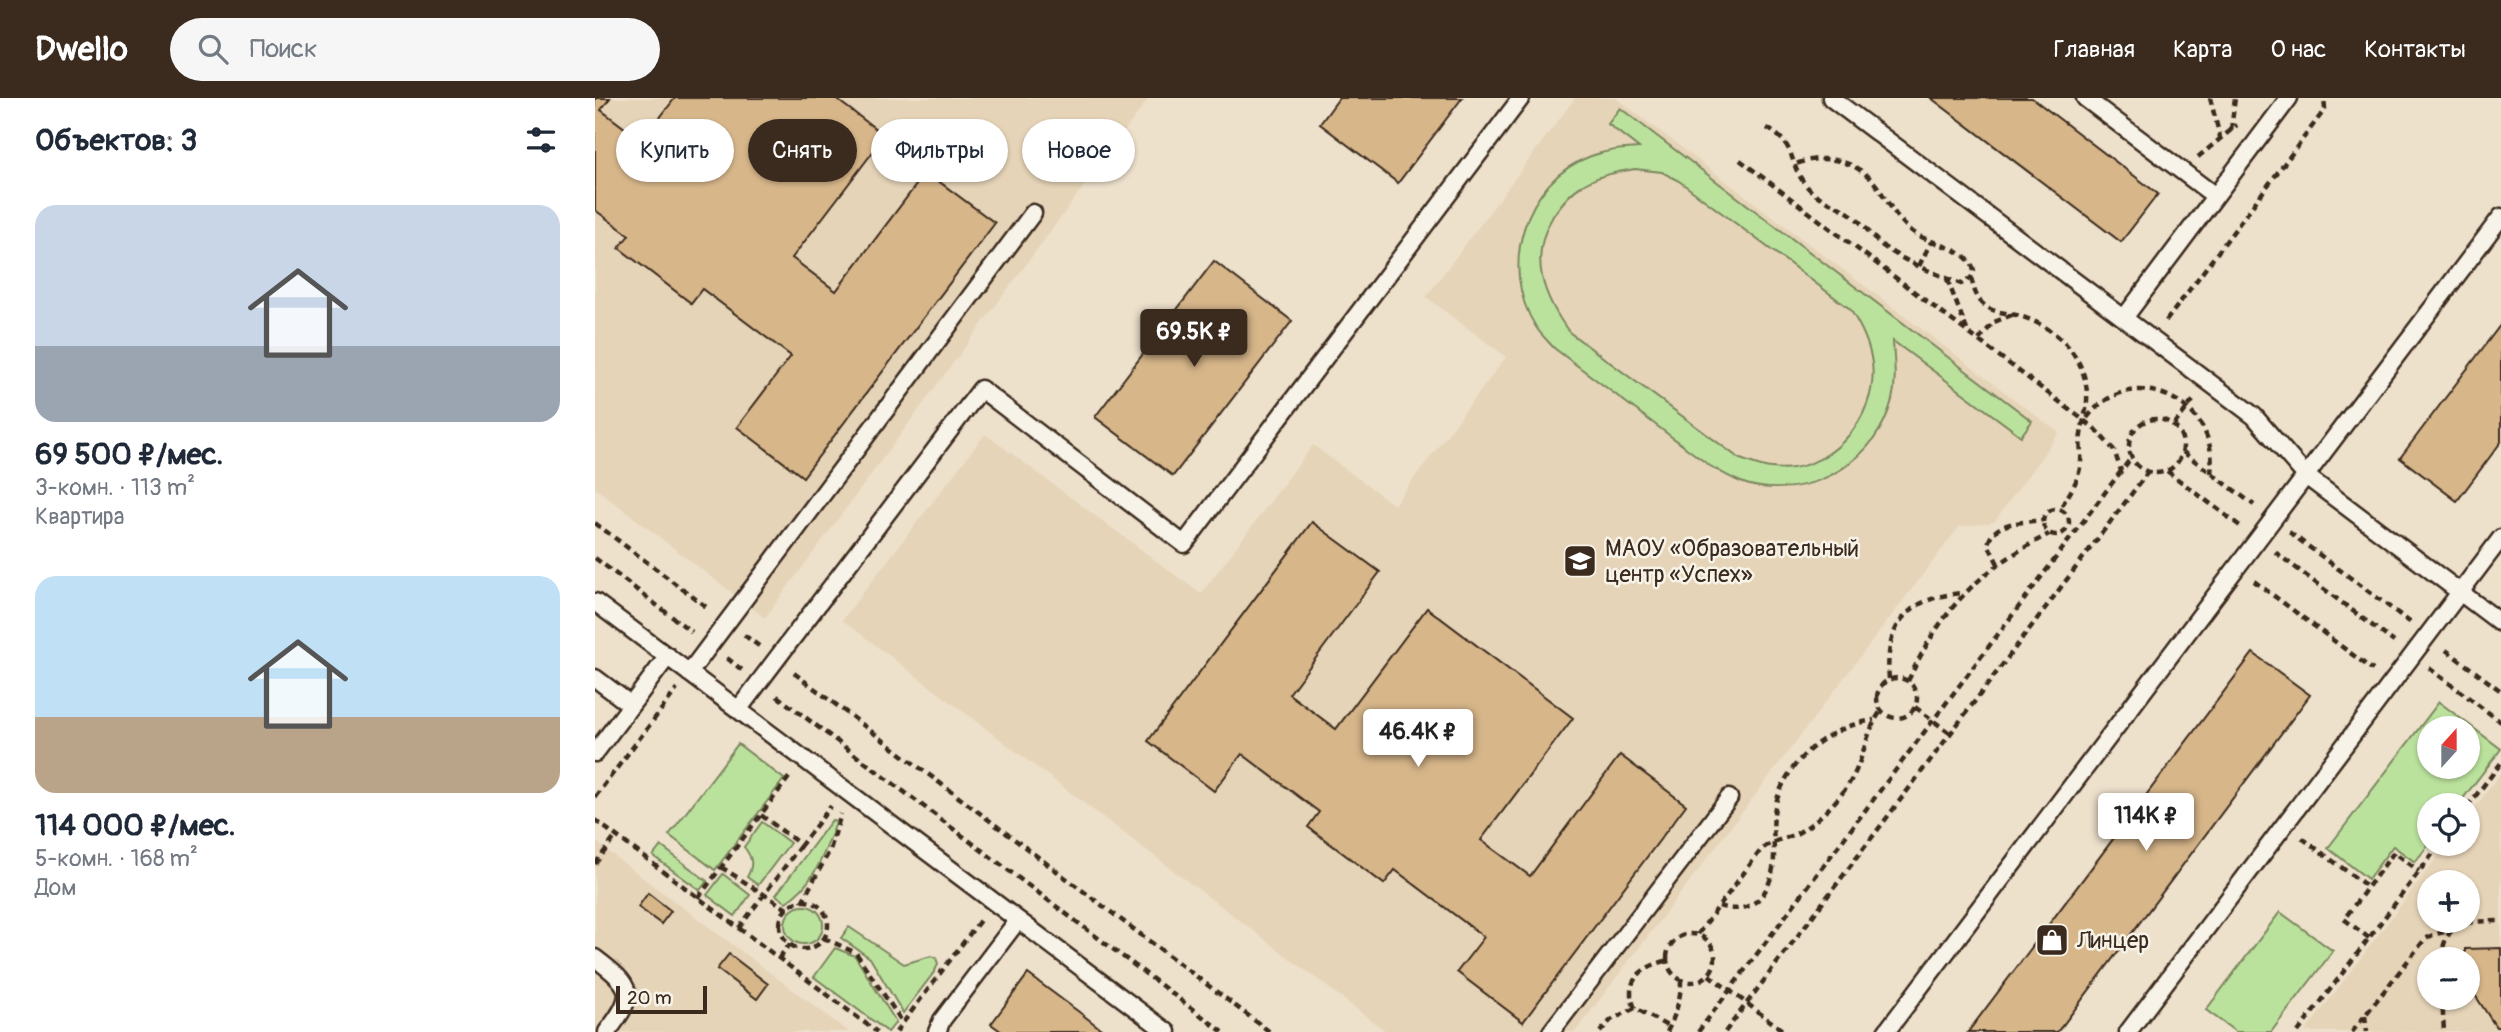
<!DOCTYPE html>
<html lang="ru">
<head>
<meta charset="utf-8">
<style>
  :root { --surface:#fff; --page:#f6f6f7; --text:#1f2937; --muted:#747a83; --accent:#3b2a1e }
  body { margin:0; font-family:Pangolin,sans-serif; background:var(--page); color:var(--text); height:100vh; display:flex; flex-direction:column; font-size:26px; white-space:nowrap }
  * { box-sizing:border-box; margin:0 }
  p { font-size:23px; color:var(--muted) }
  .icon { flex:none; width:38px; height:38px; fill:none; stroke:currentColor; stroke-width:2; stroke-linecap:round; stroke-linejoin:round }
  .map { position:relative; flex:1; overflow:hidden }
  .details { display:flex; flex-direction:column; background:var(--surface); width:595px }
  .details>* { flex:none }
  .banner { position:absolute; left:21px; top:21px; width:665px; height:63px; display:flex; gap:14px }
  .needle { width:46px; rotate:21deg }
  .buttons { position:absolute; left:1822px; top:618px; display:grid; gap:14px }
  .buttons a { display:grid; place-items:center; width:63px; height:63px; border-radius:50%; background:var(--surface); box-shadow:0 2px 5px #0004; font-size:35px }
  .scale { position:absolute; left:21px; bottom:18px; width:91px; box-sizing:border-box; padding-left:7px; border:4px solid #3b2a1e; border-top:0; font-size:19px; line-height:24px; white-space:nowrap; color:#3b2a1e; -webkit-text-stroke:5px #f7f3e8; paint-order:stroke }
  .price { position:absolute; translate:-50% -60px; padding:0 16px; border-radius:7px; background:#fff; color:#222; font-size:23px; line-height:46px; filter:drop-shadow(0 2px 4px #0008) }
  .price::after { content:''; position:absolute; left:50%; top:42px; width:21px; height:16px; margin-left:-10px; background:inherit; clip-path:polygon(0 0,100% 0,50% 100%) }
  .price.active { background:var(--accent); color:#fff }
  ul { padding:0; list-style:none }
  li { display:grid; align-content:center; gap:14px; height:371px; padding:0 35px }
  li span { display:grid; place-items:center; height:217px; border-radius:21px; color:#555 }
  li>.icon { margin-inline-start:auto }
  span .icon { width:126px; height:126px; fill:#fffc; stroke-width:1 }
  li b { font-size:30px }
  h2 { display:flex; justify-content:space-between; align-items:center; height:84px; padding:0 35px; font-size:30px }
  .tag { padding:0 24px; border-radius:32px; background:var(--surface); box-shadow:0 2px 5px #0004; font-size:24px; line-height:63px }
  .tag.active { background:var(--accent); color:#fff }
  header { display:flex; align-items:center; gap:42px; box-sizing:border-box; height:98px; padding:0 35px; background:var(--accent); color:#fff }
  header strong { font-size:33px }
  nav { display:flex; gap:38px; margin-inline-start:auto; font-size:24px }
  .search { width:490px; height:63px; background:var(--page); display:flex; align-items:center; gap:18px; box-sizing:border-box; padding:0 24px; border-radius:38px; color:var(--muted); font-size:26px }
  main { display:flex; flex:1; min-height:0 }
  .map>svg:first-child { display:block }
  .built { fill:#e6d4b8; fill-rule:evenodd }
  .green { fill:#bbe29d; stroke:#7b865e; stroke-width:2; fill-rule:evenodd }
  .building { fill:#d7b68a; stroke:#3b2a1e; stroke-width:2 }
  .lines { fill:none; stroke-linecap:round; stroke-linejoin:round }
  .service-casing { stroke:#3b2a1e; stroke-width:21 }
  .path { stroke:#3b2a1e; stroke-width:4.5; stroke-dasharray:7 5; stroke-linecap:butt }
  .service { stroke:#f7f3e8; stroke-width:16 }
  .labels { text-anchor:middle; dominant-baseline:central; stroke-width:5; stroke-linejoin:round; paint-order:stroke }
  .poi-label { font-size:23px; fill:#3b2a1e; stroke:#f7f3e8; text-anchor:start }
</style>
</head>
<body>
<header>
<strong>Dwello</strong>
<div class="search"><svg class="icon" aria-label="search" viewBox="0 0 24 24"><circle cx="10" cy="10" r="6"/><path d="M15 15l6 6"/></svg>Поиск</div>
<nav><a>Главная</a><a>Карта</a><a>О нас</a><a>Контакты</a></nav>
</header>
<main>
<section class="details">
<h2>Объектов: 3<svg class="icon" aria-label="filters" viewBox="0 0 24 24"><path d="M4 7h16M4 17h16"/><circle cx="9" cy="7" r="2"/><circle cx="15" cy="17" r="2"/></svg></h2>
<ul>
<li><span style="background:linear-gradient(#c9d6e8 65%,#9aa5b1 0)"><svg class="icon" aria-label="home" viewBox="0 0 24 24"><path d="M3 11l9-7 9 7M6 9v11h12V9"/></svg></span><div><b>69 500 ₽/мес.</b><p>3-комн. · 113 m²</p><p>Квартира</p></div></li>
<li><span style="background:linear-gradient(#bfe0f5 65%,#b9a48a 0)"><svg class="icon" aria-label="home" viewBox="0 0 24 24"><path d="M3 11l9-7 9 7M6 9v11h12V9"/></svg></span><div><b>114 000 ₽/мес.</b><p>5-комн. · 168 m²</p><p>Дом</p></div></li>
</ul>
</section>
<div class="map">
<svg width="1906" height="934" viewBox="0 0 1906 934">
  <rect width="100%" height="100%" fill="#ede1cc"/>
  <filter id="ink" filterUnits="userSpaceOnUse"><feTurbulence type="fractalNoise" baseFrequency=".0143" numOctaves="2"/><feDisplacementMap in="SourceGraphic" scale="14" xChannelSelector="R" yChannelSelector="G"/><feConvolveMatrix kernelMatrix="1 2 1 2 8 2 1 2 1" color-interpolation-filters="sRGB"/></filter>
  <g filter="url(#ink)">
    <path class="built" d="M 0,0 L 554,0 L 170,520 L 0,390 Z
      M 980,0 L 1021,0 L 1464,335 L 1399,424 L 1364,429 L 980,934 L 792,934 L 247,522 L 390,336 L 606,496 L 718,347 L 799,407 L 911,259 L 831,199 Z
      M 1906,674 L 1906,934 L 1710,934 L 1852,746 L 1872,746 L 1873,719 ZM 1834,784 L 1872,784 L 1872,822 L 1834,822 ZM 1834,861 L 1872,861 L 1872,900 L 1834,900 Z
      M 0,743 L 11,752 L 254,934 L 0,934 Z"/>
    <path class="green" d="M 1025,10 L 1437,323 L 1426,338 L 1298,243 C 1299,264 1302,282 1297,302 C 1281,361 1224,397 1165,389 C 1147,387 1131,377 1115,368 L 959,250 C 953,243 946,237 941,229 C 903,170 929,82 996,58 C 1012,52 1028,51 1044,50 L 1013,26 ZM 1040,71 L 1067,74 L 1084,83 L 1255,211 C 1266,229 1274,244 1277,265 C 1284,321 1232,378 1176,370 C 1166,369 1155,364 1145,361 L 974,234 C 948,198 933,159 958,118 C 966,106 975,94 988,87 C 1004,77 1022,74 1040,71 Z
      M 1844,604 L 1906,651 L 1863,707 L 1834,707 L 1834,746 L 1820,764 L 1798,748 L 1773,781 L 1733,750 ZM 1834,630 L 1872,630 L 1872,668 L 1834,668 Z
      M 143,646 L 189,681 L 120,772 L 74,737 Z
      M 237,722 L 241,725 C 229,755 220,786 191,804 L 181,797 Z
      M 167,724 L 195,745 L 163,787 L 152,779 C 159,767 157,759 149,749 Z
      M 66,748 L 112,783 L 105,792 L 58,758 Z
      M 128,776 L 155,797 L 140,818 L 112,797 Z
      M190 827a19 19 0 1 1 38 0a19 19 0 1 1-38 0Z
      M 1685,814 L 1738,853 L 1676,934 L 1641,934 L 1611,912 Z
      M 254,829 L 309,866 L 336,858 L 341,860 L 343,866 L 340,873 L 308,915 L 275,860 L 246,840 Z
      M 240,850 L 260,858 L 301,924 L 293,934 L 219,879 Z"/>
    <path class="building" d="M 0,0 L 15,0 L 6,12 L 47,43 L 80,0 L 240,0 L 290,38 L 197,160 L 241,193 L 331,74 L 400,125 L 208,379 L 142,329 L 196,258 L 107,191 L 96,205 L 24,150 L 34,137 L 0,112 Z
      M 744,0 L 867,0 L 803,85 L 725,26 Z
      M 1336,0 L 1437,0 L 1563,96 L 1526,144 Z
      M 619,163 L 697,223 L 578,378 L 500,319 Z
      M 1906,226 L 1906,344 L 1862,403 L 1805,360 Z
      M 717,424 L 785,474 L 694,596 L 741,631 L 832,510 L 978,620 L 886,742 L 935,778 L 1025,657 L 1091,707 L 928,924 L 862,874 L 889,839 L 800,772 L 789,786 L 713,729 L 724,714 L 647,656 L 619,693 L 553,643 Z
      M 1658,555 L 1715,597 L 1468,927 L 1462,934 L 1373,934 Z
      M 53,795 L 76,813 L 66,826 L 43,809 Z
      M 1906,850 L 1906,929 L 1901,929 L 1872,885 L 1872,861 L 1870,861 L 1870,851 Z
      M 134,856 L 173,886 L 162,901 L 122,871 Z
      M 433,876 L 484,914 L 510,934 L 407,934 L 396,926 Z"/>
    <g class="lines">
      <defs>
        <path id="service" d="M 1236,0 L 1659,318 L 1711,378 L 1906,525
          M 1490,0 L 1620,98
          M 1529,220 L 1694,0
          M 0,504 L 572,934
          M 94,575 L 438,115
          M 0,580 L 36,607
          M 143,612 L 386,291 L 589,446 L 926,0
          M 0,655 L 73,558
          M 0,860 C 38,889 42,895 12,934
          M 342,934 L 347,922 L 423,822
          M 956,934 L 1134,700
          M 1291,934 L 1906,119
          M 1533,934 L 1906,440"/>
      </defs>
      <use href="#service" class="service-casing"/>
      <path class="path" d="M 1615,0 L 1625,39
        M 1172,30 C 1203,48 1192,63 1210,86 C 1221,101 1239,105 1254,115 C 1268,124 1276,139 1289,149 C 1312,165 1340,175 1366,186 L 1376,180 L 1379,173 C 1375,150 1336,147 1318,134 C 1300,120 1295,106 1282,88 C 1262,62 1230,55 1201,66
        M 1636,32 L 1640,0
        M 1603,59 L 1642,27
        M 1145,62 L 1499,330 L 1519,352 L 1526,373
        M 1324,168 L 1336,144
        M 1376,180 C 1379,190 1380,198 1387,205 C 1397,215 1408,214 1421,217 C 1458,227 1489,254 1492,295 C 1493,310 1488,322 1486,337 C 1484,346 1487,355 1486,364 C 1484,383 1474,396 1464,412
        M 1352,181 L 1372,232
        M 1571,223 L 1725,18 L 1730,11 L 1729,0
        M 1384,242 L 1399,224 L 1417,217
        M 1492,320 C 1536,261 1625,303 1616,375
        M1534 348a27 27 0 1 1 54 0a27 27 0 1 1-54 0Z
        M 1579,327 L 1600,300
        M 1588,354 L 1659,407
        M 1572,373 L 1645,428
        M1448 424a13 13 0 1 1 26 0a13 13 0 1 1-26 0Z
        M 0,425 L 114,511
        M 1694,434 L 1816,525
        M 1680,454 L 1799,544
        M 0,460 L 97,534
        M 1403,466 L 1393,446 C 1399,422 1427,425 1448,422
        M 1659,483 L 1778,572
        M 149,537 L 164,548
        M 1851,552 L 1906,593
        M 132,560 L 147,572
        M 1834,570 L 1906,624
        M 199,575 L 675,934
        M1282 600a20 20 0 1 1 40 0a20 20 0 1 1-40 0Z
        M 1294,581 C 1289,527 1313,499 1368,495
        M 1313,583 C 1347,510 1383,473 1454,436
        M 182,598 L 628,934
        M 1320,609 L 1356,636
        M 0,699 L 82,591
        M 1872,709 L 1906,665
        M 166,717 L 206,747 L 236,708
        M 0,722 L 282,934
        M 1707,740 L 1773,789
        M 0,766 L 21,738
        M 126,769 L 192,811
        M 103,800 L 195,678
        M185 827a24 24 0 1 1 48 0a24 24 0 1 1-48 0Z
        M 207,804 L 235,752 L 246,716
        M 1124,808 C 1160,820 1179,791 1179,757 C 1179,741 1177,726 1180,709 C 1191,662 1232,629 1279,622
        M 144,830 L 206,747
        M1072 860a24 24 0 1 1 48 0a24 24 0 1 1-48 0Z
        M 1103,836 L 1166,752 C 1177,742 1193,741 1206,733 C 1222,723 1242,704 1253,687 C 1269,664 1270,634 1286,613
        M 229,840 L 261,855 L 308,925
        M 1774,840 L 1749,821 L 1799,754 L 1824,773
        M 184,860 L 195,846
        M 1846,861 C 1851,820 1872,824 1906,823
        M 1114,877 L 1190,934
        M 1847,900 L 1849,934
        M 1040,910 C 1027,883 1048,868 1071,863
        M 1770,918 L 1772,934
        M 301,934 L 386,821
        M 1005,934 L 1016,922 L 1040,910 L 1074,929
        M 1072,934 C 1080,918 1086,901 1086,883
        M 1103,934 L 1536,360
        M 1130,934 L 1553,374
        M 1703,934 L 1845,746
        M 1757,934 L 1830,841 L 1840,836 L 1855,833"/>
      <use href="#service" class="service"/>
    </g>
  </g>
  <defs>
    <symbol id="school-square" viewBox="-11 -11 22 22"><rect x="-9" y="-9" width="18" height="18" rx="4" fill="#3b2a1e" stroke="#f7f3e8"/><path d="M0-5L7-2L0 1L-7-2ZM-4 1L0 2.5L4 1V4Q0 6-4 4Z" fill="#fff"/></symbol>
    <symbol id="shop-square" viewBox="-11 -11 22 22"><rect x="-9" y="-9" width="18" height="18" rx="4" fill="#3b2a1e" stroke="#f7f3e8"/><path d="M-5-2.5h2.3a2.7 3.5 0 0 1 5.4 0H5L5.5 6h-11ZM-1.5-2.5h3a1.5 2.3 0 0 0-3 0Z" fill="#fff"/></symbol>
  </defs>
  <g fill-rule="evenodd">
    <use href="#school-square" x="966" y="444" width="38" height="38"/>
    <use href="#shop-square" x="1438" y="823" width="38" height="38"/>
  </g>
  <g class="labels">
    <g class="poi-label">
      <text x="1010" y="450">МАОУ «Образовательный<tspan x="1010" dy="26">центр «Успех»</tspan></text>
      <text x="1482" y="842">Линцер</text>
    </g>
  </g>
</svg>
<div class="buttons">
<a><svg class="needle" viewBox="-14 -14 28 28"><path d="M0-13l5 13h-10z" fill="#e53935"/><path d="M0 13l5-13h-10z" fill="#747a83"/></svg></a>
<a><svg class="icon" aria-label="locate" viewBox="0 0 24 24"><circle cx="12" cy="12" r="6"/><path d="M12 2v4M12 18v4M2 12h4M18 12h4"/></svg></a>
<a>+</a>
<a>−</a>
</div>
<div class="scale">20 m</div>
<b class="price active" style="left:599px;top:271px">69.5K ₽</b>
<b class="price" style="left:823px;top:671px">46.4K ₽</b>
<b class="price" style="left:1551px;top:755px">114K ₽</b>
<div class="banner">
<a class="tag">Купить</a>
<a class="tag active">Снять</a>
<a class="tag">Фильтры</a>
<a class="tag">Новое</a>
</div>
</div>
</main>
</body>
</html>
